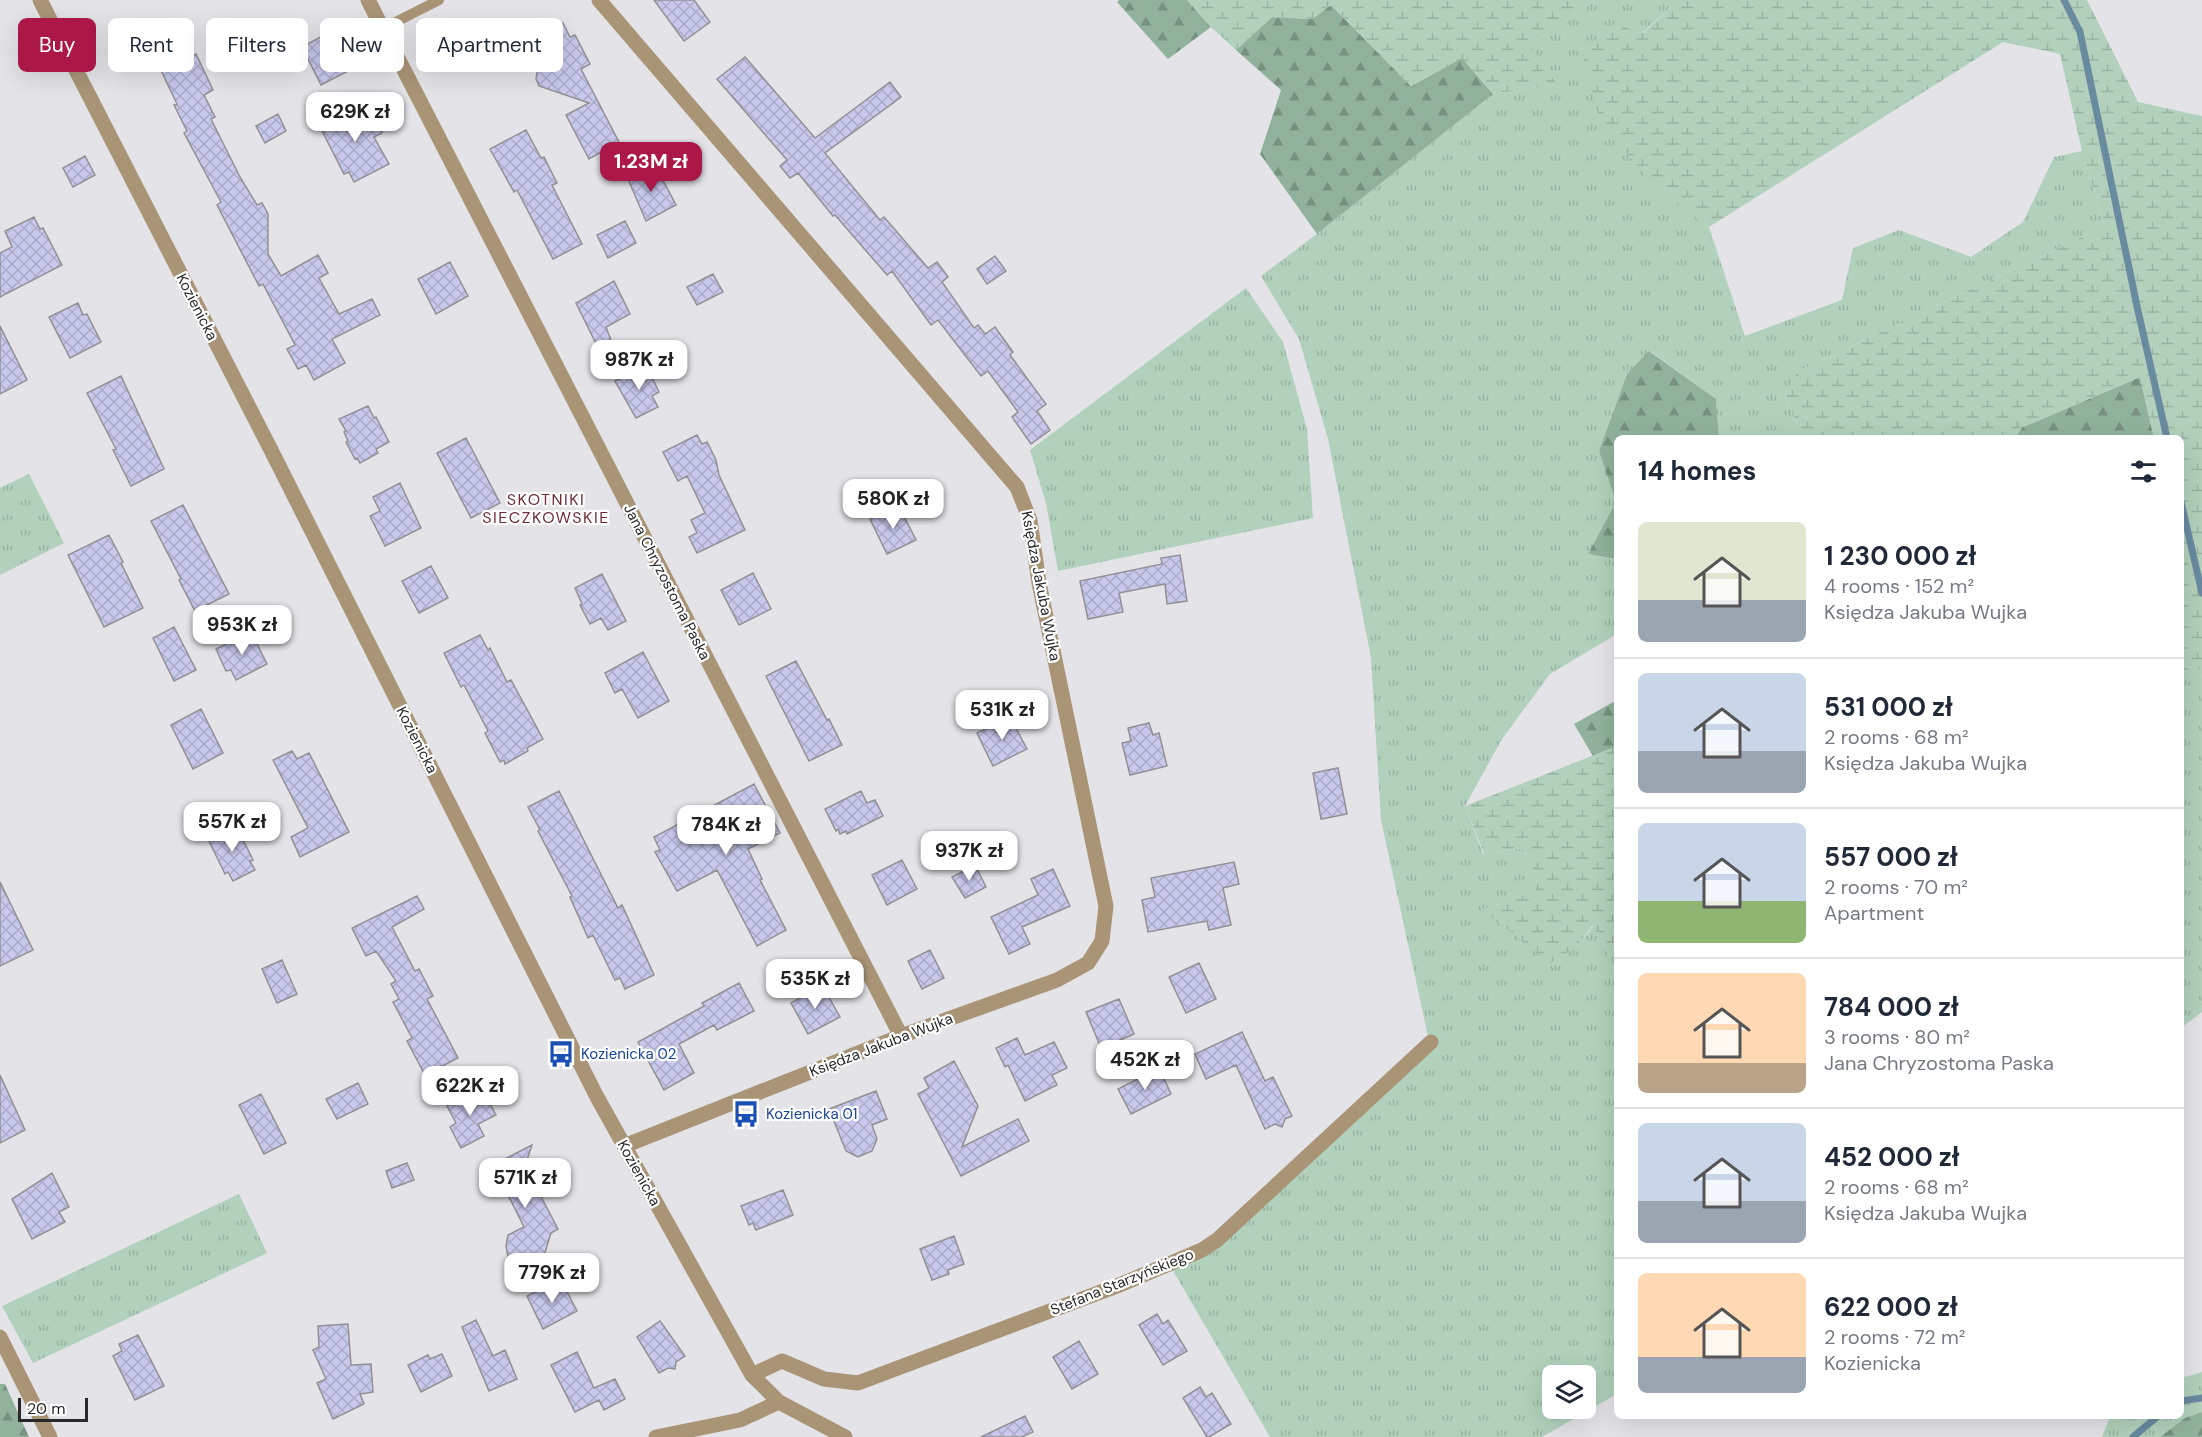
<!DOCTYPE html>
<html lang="en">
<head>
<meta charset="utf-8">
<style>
  :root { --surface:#fff; --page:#f2f2f3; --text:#1f2937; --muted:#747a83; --line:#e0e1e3; --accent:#ab1746 }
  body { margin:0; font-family:"DM Sans",sans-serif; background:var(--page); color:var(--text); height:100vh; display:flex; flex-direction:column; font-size:22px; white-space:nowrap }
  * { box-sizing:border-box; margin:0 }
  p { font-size:20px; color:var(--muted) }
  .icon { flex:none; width:33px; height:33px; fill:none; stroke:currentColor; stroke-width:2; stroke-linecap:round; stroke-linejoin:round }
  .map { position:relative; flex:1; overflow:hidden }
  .side { position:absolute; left:1614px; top:435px; width:570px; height:984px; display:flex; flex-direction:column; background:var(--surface); border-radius:9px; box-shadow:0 6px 24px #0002 }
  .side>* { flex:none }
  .banner { position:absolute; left:18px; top:18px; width:570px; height:54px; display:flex; gap:12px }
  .fabs { position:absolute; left:1542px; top:1365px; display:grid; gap:12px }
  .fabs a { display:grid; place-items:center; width:54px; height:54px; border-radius:9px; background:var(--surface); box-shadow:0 6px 24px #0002; font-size:30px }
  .scale { position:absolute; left:18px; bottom:15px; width:70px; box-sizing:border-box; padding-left:6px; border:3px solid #28282a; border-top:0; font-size:16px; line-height:21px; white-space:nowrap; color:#28282a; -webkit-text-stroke:4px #fff; paint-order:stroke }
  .price { position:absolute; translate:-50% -51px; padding:0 14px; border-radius:12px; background:#fff; color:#222; font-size:20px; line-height:39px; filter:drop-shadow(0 2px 3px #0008) }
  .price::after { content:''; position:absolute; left:50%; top:36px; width:18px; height:14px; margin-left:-9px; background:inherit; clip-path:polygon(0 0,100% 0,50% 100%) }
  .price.selected { background:var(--accent); color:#fff }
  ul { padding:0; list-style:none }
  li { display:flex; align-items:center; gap:18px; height:150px; padding:0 24px }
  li+li { border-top:2px solid var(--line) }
  li span { display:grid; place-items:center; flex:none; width:168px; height:120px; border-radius:9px; color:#555 }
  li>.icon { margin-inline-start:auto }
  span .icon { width:72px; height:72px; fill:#fffc; stroke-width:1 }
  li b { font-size:26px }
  h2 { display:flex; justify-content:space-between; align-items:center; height:72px; padding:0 24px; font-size:26px }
  .pill { padding:0 21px; border-radius:9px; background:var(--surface); box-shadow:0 6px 24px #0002; font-size:21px; line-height:54px }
  .pill.selected { background:var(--accent); color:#fff }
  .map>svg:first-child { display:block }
  .grass { fill:url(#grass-tufts); fill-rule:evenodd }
  .forest { fill:url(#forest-firs) }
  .wetland { fill:url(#wetland-marsh) }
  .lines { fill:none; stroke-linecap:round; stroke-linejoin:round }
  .stream { stroke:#6a8aa0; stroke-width:7 }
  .building { fill:url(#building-cross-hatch); stroke:#919195; stroke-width:1.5 }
  .lane { stroke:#a99476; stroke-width:10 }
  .street { stroke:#a99476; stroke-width:15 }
  .labels { text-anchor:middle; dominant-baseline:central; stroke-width:4.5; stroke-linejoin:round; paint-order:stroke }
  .street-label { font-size:15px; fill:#28282a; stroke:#fff }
  .transit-label { font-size:15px; fill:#164399; stroke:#fff; text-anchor:start }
  .neighbourhood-label { font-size:16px; letter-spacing:1.5px; fill:#702a38; stroke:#fff }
</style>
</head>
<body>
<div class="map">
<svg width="2202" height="1437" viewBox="0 0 2202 1437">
  <defs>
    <pattern id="grass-tufts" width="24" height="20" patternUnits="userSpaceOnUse" patternTransform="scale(1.5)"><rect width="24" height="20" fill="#b1d1bc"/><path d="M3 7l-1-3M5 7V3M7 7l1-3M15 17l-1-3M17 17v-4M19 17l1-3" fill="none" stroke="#98b3a2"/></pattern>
    <pattern id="forest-firs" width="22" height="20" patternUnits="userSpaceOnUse" patternTransform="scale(1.5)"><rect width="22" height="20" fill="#90b29c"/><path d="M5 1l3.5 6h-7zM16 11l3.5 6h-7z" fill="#76917f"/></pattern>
    <pattern id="wetland-marsh" width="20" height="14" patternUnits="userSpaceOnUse" patternTransform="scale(1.5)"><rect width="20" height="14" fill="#b1d1bc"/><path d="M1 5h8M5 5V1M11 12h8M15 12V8" fill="none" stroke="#98b3a2"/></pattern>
    <pattern id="building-cross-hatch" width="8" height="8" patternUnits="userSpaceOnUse" patternTransform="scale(1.5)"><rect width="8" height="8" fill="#c7c8eb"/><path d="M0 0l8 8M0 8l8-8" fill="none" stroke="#abacca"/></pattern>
  </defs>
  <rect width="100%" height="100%" fill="#e3e3e8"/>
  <path class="grass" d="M 1595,0 L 1679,0 L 1642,33 L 1652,184 L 1709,227 L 1745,336 L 1842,300 L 1853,248 L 1899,230 L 1971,257 L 2023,222 L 2054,157 L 2082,151 L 2105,226 L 1797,372 L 1785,396 L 1804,438 L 1719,438 L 1716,399 L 1650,351 L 1627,374 L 1599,451 L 1616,502 L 1588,554 L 1617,559 L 1617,634 L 1550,674 L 1502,739 L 1465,806 L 1483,854 L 1523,848 L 1537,877 L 1536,890 L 1482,910 L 1576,947 L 1594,925 L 1617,972 L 1617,1394 L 1542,1437 L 1270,1437 L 1172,1269 L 1206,1255 L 1428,1036 L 1381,820 L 1371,658 L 1328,439 L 1299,339 L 1261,276 L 1317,234 L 1493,94 L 1556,84 L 1530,45 ZM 1552,1376 L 1586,1376 L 1586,1408 L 1552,1408 Z
    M 1246,288 L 1283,342 L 1307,429 L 1313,518 L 1058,571 L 1046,503 L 1030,450 Z
    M 29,474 L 64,543 L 0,575 L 0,488 Z
    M 2199,661 L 2202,677 L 2202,1012 L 2181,1028 L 2181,674 Z
    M 239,1194 L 267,1253 L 33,1363 L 2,1306 Z
    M 2202,1372 L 2202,1412 L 2185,1418 L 2160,1437 L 2102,1437 L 2110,1416 L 2181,1416 L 2181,1378 Z"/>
  <path class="forest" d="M 1119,0 L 1187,0 L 1211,27 L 1168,59 L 1117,2 Z
    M 1331,5 L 1411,86 L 1462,58 L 1493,94 L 1317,234 L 1260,154 L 1281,90 L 1236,50 L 1272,17 L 1312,19 Z
    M 1649,351 L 1716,399 L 1719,438 L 1617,438 L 1617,559 L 1588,554 L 1616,502 L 1599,451 L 1627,374 Z
    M 2140,377 L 2154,438 L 2014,438 L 2023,427 Z
    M 1617,700 L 1617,746 L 1593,756 L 1574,724 Z
    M 0,1384 L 5,1384 L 29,1437 L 0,1437 Z
    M 2202,1412 L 2202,1437 L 2160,1437 L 2185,1418 Z"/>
  <path class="wetland" d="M 1187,0 L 1595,0 L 1530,45 L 1557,84 L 1493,94 L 1462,58 L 1411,86 L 1331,5 L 1312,19 L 1272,17 L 1236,50 L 1211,27 Z
    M 1679,0 L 2087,0 L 2138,102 L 2202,116 L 2202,677 L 2198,662 L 2181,674 L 2181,438 L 2154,438 L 2140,377 L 2023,427 L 2014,438 L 1804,438 L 1785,396 L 1797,372 L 2105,226 L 2082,151 L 2060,54 L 2003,42 L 1709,227 L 1652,184 L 1599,118 L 1582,52 L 1614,24 L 1643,33 Z
    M 1617,746 L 1617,972 L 1593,925 L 1576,947 L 1550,963 L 1482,910 L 1536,890 L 1537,877 L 1523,848 L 1484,854 L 1465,806 Z"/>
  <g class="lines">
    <path class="stream" d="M 2064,0 L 2080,32 L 2138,311 L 2167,438
      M 2181,502 L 2202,593
      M 2181,1401 L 2202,1398
      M 2133,1437 L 2158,1416"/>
  </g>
  <path class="building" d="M 654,0 L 694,0 L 710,22 L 684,41 Z
    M 563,23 L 570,37 L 575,35 L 590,64 L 581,69 L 619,142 L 589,159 L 566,115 L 589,103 L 539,86 L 536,79 L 537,73 L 530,58 L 546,50 L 539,36 Z
    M 181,29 L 194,55 L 196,54 L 213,90 L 204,95 L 215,117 L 211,119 L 240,177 L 257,205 L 262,203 L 268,214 L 268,254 L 281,276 L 318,255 L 328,273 L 319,278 L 339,314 L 372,299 L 380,315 L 332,339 L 345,363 L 314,380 L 306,365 L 298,369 L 287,349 L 295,345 L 263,284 L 259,286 L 217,205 L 221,202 L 184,133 L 187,131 L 174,105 L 177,104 L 149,45 Z
    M 330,32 L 350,70 L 321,85 L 302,47 Z
    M 745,57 L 815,138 L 890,82 L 901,97 L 825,153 L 880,220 L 884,217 L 928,268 L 937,262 L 948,277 L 942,282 L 974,328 L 978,325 L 985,334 L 995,327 L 1013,352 L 1010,355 L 1046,404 L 1037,411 L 1050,430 L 1031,444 L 1012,417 L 1018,412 L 988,371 L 981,376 L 938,320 L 931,325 L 892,271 L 887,275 L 835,215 L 833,216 L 798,173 L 790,178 L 780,166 L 787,160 L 717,79 Z
    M 367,105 L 382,133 L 374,137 L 389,164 L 354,182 L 349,172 L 344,174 L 319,125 L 341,113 L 343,117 Z
    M 278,114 L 286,131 L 265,143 L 256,126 Z
    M 526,130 L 541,158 L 544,157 L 557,183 L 552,185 L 582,244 L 553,259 L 517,190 L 514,192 L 490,149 Z
    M 85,156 L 95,175 L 73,187 L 63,168 Z
    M 655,165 L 676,205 L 646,221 L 628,179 Z
    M 34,217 L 40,229 L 43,228 L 62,265 L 0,297 L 0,253 L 12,247 L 5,231 Z
    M 625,221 L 636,243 L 608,258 L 597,235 Z
    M 995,256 L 1006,271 L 987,284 L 977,269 Z
    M 450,262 L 468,296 L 436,314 L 418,279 Z
    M 713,274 L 723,292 L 697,305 L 687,287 Z
    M 614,281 L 630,314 L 606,327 L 619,361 L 607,366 L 576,303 Z
    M 78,303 L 83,315 L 87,314 L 101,342 L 70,358 L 49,317 Z
    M 0,326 L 27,380 L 0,394 Z
    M 646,365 L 659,392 L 652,396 L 658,407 L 636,418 L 615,381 Z
    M 121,376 L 164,469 L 131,486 L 113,450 L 116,449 L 87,393 Z
    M 368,406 L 374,418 L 376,417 L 389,442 L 376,449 L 378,453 L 360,463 L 357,458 L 355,459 L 346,442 L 348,441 L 344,432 L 346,431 L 339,419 Z
    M 697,435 L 702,444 L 707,442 L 716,460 L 719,475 L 745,530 L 697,553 L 689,537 L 697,533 L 691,520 L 705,513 L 687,476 L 678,481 L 663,452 Z
    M 466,438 L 500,503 L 471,518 L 437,453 Z
    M 400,483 L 421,528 L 385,546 L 370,516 L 380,511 L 373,497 Z
    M 183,505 L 229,594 L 195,611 L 179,580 L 181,579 L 151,521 Z
    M 898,505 L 916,540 L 887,554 L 870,519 Z
    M 109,535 L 123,562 L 121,563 L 143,608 L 104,627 L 68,555 Z
    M 1180,555 L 1187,601 L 1167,604 L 1165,584 L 1119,593 L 1123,612 L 1088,619 L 1080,581 L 1162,564 L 1161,558 Z
    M 431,566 L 448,598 L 419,613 L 402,581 Z
    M 753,573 L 771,609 L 739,625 L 721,590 Z
    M 602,574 L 626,621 L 608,630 L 601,618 L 590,624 L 580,605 L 582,604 L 575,588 Z
    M 174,627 L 196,670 L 174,681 L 153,638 Z
    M 251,632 L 267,664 L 236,680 L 231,670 L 226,671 L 216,649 Z
    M 480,635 L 488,650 L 490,648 L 507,682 L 511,680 L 543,739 L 527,748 L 528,751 L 505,764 L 504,760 L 500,762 L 485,733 L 488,731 L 464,685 L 461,687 L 444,653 Z
    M 643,652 L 669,701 L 638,718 L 622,689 L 615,693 L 605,673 Z
    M 796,661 L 827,720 L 829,719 L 842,745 L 809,761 L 766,676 Z
    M 201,709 L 223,753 L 193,769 L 171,725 Z
    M 1010,717 L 1027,749 L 993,766 L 977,733 Z
    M 1149,723 L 1153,735 L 1159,733 L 1167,766 L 1130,775 L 1122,743 L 1131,741 L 1128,728 Z
    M 292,751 L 297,759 L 309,753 L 349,832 L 300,857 L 291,837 L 308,828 L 273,760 Z
    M 1338,768 L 1347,814 L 1321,819 L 1313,773 Z
    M 754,784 L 780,833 L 748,849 L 762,879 L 760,880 L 786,930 L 757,946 L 717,870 L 677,891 L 655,852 L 660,850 L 654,837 Z
    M 559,791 L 618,908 L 622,905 L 654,975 L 625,989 L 620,978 L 615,980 L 593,935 L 588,938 L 570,897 L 572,896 L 538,831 L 540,830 L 528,807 Z
    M 861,791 L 867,803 L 875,800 L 883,816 L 847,834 L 846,831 L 840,834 L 838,829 L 836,831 L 825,809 Z
    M 236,825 L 253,860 L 250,861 L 255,870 L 233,881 L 228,872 L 225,874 L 208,839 Z
    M 902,860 L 917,889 L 887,905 L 872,875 Z
    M 1234,862 L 1239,884 L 1223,888 L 1231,925 L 1209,930 L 1207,921 L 1148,932 L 1142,900 L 1155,897 L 1151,878 Z
    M 975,865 L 986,887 L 965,898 L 952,877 Z
    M 1053,869 L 1070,906 L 1022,927 L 1030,944 L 1009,954 L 991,917 L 1038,895 L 1031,879 Z
    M 0,882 L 33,950 L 0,966 Z
    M 417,896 L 424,909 L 392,927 L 415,971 L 419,969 L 433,996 L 427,999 L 458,1058 L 425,1075 L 407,1041 L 412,1038 L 393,1002 L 399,999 L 391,984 L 396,981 L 376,951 L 366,956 L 352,928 Z
    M 930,950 L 944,978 L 922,989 L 908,961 Z
    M 282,960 L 297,994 L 277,1003 L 262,969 Z
    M 1199,963 L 1216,999 L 1186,1013 L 1169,977 Z
    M 739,983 L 754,1011 L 717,1030 L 714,1025 L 679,1044 L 694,1073 L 664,1090 L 638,1042 L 704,1006 L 702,1003 Z
    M 822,985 L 840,1017 L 808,1034 L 791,1003 Z
    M 1119,999 L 1134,1034 L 1101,1048 L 1086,1012 Z
    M 1242,1032 L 1265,1081 L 1273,1077 L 1292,1116 L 1285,1119 L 1282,1127 L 1275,1124 L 1265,1129 L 1236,1065 L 1206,1079 L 1195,1054 Z
    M 1017,1038 L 1025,1055 L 1054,1042 L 1067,1068 L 1052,1075 L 1057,1085 L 1025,1101 L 1008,1065 L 1005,1067 L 996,1048 Z
    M 954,1061 L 978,1106 L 962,1147 L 1018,1119 L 1029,1141 L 961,1176 L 918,1094 L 929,1088 L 924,1078 Z
    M 1159,1068 L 1171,1094 L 1131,1114 L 1118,1089 Z
    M 0,1075 L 25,1130 L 0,1143 Z
    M 358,1083 L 368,1104 L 337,1119 L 326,1099 Z
    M 481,1088 L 496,1115 L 478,1124 L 484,1136 L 461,1148 L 450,1127 L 456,1123 L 447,1106 Z
    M 876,1091 L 887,1119 L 872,1125 L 877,1139 L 872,1151 L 858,1157 L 846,1151 L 829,1109 Z
    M 261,1094 L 286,1143 L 264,1154 L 239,1105 Z
    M 532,1145 L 525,1166 L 558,1229 L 551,1233 L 542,1262 L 524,1255 L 509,1262 L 506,1246 L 508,1235 L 524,1227 L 493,1165 Z
    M 407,1163 L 414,1180 L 392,1188 L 386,1171 Z
    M 52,1173 L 69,1207 L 59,1212 L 65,1222 L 32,1239 L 12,1199 Z
    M 783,1190 L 793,1215 L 756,1230 L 753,1223 L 749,1225 L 741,1206 Z
    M 954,1236 L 964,1264 L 948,1270 L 949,1274 L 932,1280 L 920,1249 Z
    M 555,1282 L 562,1282 L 577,1311 L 543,1329 L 527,1296 Z
    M 1157,1314 L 1163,1324 L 1168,1320 L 1187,1351 L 1163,1365 L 1139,1325 Z
    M 476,1320 L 493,1356 L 505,1350 L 517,1379 L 489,1391 L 462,1327 Z
    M 660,1321 L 685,1356 L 676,1362 L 675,1369 L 668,1368 L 659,1373 L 637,1337 Z
    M 348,1324 L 351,1365 L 371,1364 L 373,1392 L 360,1394 L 364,1404 L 333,1419 L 317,1383 L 326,1379 L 313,1350 L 319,1347 L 318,1326 Z
    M 138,1335 L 164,1386 L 135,1400 L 113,1356 L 122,1351 L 119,1344 Z
    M 1079,1341 L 1098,1374 L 1072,1389 L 1053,1357 Z
    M 577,1352 L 594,1388 L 615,1379 L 625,1399 L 604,1410 L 599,1400 L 575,1412 L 551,1365 Z
    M 442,1354 L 452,1376 L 421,1392 L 408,1365 L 428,1355 L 430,1359 Z
    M 1200,1387 L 1206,1397 L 1212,1393 L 1231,1424 L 1209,1437 L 1207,1437 L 1183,1398 Z
    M 1025,1416 L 1033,1432 L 1022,1437 L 981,1437 Z"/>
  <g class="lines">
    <path class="lane" d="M 382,29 L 439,0"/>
    <path class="street" d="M 40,0 L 270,448 L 597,1097 L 752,1375 L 779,1402 L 845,1437
      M 368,0 L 901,1036
      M 599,0 L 1017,487 L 1030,520 L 1039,583 L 1106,906 L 1102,941 L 1088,963 L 1057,980 L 901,1036 L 624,1146
      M 0,1337 L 50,1437
      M 752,1375 L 782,1361 L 824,1379 L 858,1383 L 1117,1286 L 1202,1250 L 1217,1240 L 1431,1042
      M 656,1437 L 740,1420 L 779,1402"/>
  </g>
  <defs>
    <symbol id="bus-bare" viewBox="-9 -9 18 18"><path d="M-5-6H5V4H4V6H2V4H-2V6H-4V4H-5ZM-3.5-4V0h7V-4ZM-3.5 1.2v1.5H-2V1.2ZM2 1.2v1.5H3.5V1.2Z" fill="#1a4fb4" stroke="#fff" stroke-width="2.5" paint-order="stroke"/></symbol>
  </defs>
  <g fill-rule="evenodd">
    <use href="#bus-bare" x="542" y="1035" width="38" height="38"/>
    <use href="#bus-bare" x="727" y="1095" width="38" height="38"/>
  </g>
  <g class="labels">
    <g class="street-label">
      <text transform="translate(197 307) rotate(63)">Kozienicka</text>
      <text transform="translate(667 582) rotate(63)">Jana Chryzostoma Paska</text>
      <text transform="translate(1041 586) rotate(79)">Księdza Jakuba Wujka</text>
      <text transform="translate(417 740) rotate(63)">Kozienicka</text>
      <text transform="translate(881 1045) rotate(-21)">Księdza Jakuba Wujka</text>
      <text transform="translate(639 1173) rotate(61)">Kozienicka</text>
      <text transform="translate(1122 1282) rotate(-22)">Stefana Starzyńskiego</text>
    </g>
    <g class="transit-label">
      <text x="581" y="1054">Kozienicka 02</text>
      <text x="766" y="1114">Kozienicka 01</text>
    </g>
    <g class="neighbourhood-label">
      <text x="546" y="499">SKOTNIKI<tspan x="546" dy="18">SIECZKOWSKIE</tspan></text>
    </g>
  </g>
</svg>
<div class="fabs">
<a><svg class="icon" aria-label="layers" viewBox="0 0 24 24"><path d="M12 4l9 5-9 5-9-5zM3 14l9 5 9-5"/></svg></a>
</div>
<div class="scale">20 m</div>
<b class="price" style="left:355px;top:143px">629K zł</b>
<b class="price selected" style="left:651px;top:193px">1.23M zł</b>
<b class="price" style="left:639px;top:391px">987K zł</b>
<b class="price" style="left:893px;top:530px">580K zł</b>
<b class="price" style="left:242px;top:656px">953K zł</b>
<b class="price" style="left:1002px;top:741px">531K zł</b>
<b class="price" style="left:232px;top:853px">557K zł</b>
<b class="price" style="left:726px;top:856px">784K zł</b>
<b class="price" style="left:969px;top:882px">937K zł</b>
<b class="price" style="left:815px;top:1010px">535K zł</b>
<b class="price" style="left:1145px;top:1091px">452K zł</b>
<b class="price" style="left:470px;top:1117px">622K zł</b>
<b class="price" style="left:525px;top:1209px">571K zł</b>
<b class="price" style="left:552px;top:1304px">779K zł</b>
<div class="banner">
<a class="pill selected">Buy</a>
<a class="pill">Rent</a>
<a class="pill">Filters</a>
<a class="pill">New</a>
<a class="pill">Apartment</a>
</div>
<section class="side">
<h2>14 homes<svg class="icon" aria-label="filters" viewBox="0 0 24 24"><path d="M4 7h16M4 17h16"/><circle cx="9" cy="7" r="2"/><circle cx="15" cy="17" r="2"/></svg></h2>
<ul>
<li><span style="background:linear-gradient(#dfe7d0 65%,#9aa5b1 0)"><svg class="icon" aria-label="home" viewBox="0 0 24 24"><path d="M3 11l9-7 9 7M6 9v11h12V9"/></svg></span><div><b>1 230 000 zł</b><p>4 rooms · 152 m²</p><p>Księdza Jakuba Wujka</p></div></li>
<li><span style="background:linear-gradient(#c9d6e8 65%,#9aa5b1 0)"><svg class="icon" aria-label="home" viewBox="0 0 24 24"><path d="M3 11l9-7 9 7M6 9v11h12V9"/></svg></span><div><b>531 000 zł</b><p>2 rooms · 68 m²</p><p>Księdza Jakuba Wujka</p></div></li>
<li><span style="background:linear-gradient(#c9d6e8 65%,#8fb573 0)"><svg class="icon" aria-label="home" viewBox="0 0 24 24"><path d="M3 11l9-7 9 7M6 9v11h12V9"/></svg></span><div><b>557 000 zł</b><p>2 rooms · 70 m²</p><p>Apartment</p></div></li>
<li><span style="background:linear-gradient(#ffd9b3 75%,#b9a48a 0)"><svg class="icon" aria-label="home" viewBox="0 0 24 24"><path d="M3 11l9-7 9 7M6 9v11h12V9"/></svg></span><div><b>784 000 zł</b><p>3 rooms · 80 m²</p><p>Jana Chryzostoma Paska</p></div></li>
<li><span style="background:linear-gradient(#c9d6e8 65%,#9aa5b1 0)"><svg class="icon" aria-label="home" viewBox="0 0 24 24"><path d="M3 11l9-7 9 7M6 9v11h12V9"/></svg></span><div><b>452 000 zł</b><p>2 rooms · 68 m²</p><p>Księdza Jakuba Wujka</p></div></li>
<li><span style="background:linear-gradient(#ffd9b3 70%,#9aa5b1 0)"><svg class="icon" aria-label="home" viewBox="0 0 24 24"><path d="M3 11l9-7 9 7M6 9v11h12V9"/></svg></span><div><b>622 000 zł</b><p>2 rooms · 72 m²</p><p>Kozienicka</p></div></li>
</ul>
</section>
</div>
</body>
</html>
